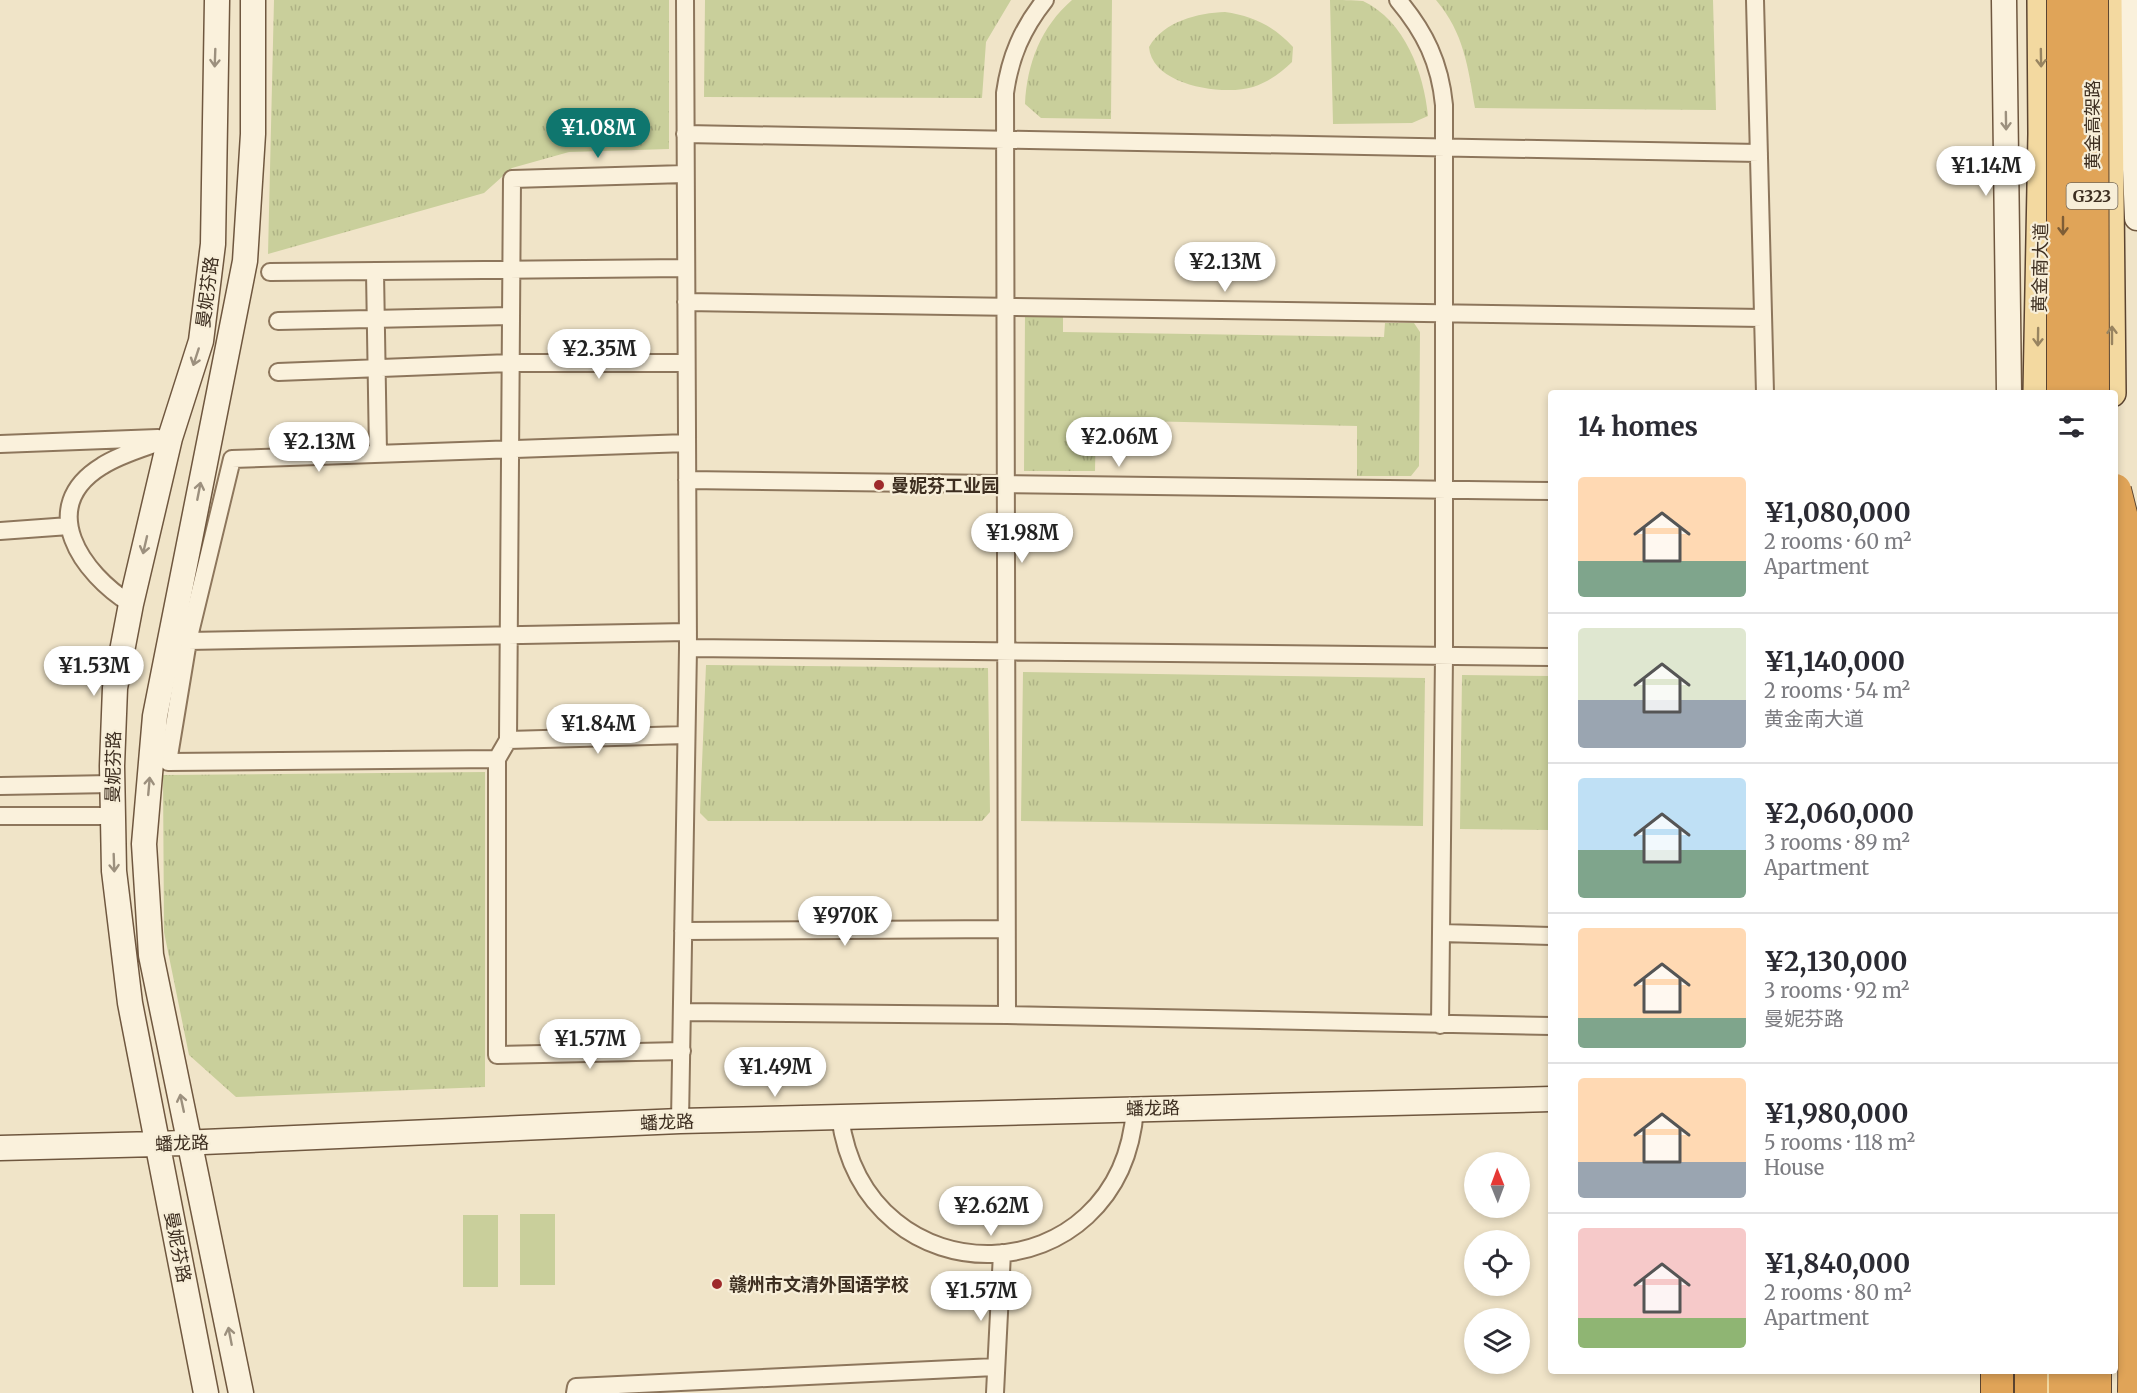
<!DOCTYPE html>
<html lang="en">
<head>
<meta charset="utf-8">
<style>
  :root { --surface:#fff; --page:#f7f7f7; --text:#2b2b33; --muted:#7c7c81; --line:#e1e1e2; --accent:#0f766e }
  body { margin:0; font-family:Merriweather,"Noto Sans SC",serif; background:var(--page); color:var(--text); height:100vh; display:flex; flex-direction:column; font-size:22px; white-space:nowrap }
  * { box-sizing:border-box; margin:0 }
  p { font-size:20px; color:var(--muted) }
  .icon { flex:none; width:33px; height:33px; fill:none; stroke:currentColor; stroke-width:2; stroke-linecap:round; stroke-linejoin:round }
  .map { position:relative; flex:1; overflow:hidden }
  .panel { position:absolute; left:1548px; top:390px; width:570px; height:984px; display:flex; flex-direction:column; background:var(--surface); border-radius:6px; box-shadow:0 3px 9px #0003 }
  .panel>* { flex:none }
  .needle { width:39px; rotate:359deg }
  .controls { position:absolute; left:1464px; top:1152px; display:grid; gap:12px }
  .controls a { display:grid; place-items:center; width:66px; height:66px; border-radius:50%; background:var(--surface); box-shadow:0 3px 9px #0003; font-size:30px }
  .price { position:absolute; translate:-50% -51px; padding:0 14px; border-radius:21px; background:#fff; color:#222; font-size:20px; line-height:39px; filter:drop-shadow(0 2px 3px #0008) }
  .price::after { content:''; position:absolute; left:50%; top:36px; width:18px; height:14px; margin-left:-9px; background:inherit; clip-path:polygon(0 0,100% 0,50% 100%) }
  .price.selected { background:var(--accent); color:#fff }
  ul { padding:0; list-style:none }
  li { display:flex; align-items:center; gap:18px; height:150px; padding:0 30px }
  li+li { border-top:2px solid var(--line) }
  li span { display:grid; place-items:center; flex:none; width:168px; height:120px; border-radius:6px; color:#555 }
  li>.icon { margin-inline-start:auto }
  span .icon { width:72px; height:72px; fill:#fffc; stroke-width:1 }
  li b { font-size:26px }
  h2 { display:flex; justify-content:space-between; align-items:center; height:72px; padding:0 30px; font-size:26px }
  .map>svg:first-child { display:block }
  .grass { fill:url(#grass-tufts) }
  .garden { fill:#c9cf9b }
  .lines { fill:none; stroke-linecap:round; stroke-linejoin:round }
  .street-casing { stroke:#8d765c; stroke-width:20 }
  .secondary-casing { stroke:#6f573f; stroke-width:27 }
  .primary-casing { stroke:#5b4430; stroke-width:30 }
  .highway-casing { stroke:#5b4430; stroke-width:34 }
  .street { stroke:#faf1dc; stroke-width:16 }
  .secondary { stroke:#faf1dc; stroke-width:24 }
  .primary { stroke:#f3d9a0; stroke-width:27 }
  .highway { stroke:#e0a458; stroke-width:32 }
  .highway-bridge-casing { stroke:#5b4430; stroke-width:34; stroke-linecap:butt }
  .highway-bridge { stroke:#e0a458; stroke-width:32 }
  .oneway { stroke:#9c907e }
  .oneway2 { stroke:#988460 }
  .oneway3 { stroke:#7e5d36 }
  .poi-dot { fill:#9e2a2b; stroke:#f7eed8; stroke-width:2 }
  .labels { text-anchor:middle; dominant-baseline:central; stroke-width:4.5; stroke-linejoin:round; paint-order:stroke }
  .shield { fill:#f7eed8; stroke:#756857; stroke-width:1.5 }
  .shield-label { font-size:16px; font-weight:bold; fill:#3d2e20 }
  .street-label { font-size:18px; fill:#3d2e20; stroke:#f7eed8 }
  .poi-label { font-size:18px; font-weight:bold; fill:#3d2e20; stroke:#f7eed8; text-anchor:start }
</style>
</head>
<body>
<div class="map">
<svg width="2137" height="1393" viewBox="0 0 2137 1393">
  <defs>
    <pattern id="grass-tufts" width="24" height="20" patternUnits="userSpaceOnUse" patternTransform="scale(1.5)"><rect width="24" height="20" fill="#c9cf9b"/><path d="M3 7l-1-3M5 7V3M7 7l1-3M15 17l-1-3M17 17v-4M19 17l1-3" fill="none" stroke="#aeb285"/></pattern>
  </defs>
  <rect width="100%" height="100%" fill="#f0e4c8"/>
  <path class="grass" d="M 274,0 L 669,0 L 669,149 L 569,152 L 512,168 L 484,193 L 268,254 Z
    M 705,0 L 1011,0 L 986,42 L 982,98 L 704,97 Z
    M 1072,0 L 1112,0 L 1111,119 L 1041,118 L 1025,104 C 1027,63 1041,27 1072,0 Z
    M 1330,0 C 1340,0 1354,0 1363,1 C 1405,21 1424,73 1428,116 L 1412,123 L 1333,124 Z
    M 1436,0 L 1713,0 L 1716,110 L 1475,108 C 1468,67 1464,33 1436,0 Z
    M 1225,12 C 1253,16 1274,26 1293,47 L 1292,62 C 1281,73 1268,82 1253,87 C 1224,96 1152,86 1149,47 C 1164,21 1198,13 1225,12 Z
    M 1025,315 L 1063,315 L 1063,332 L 1384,337 L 1385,323 L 1414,323 L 1420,332 L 1419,466 L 1411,476 L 1357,476 L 1357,426 L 1096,420 L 1095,471 L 1024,471 Z
    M 706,665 L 988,668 L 990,812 L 982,821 L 708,821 L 700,813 Z
    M 1023,672 L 1425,678 L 1423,826 L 1021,821 Z
    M 1462,675 L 1551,676 L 1551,830 L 1460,829 Z
    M 485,772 L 485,1087 L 236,1097 L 189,1055 L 164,932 L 163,775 Z"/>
  <path class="garden" d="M 520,1214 L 555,1214 L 555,1285 L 520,1285 Z
    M 463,1215 L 498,1215 L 498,1287 L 463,1287 Z"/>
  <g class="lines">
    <defs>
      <path id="street" d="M 1398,0 C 1425,32 1440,63 1444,105 L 1444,656 L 1440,1025
        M 1755,0 L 1765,393
        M 685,134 L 1759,153
        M 270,272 L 686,268
        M 375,272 L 378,453
        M 686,302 L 1763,318
        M 278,321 L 511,316
        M 278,372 L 511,363 L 686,363
        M 0,444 L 158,438
        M 687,480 L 1551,491
        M 0,531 L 69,526
        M 131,604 C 82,574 35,507 102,466 C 122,453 148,447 170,438
        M 188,641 L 688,632
        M 688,648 L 1551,657
        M 508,740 L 686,735
        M 497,759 L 168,762 L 188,641 L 232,459 L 687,443
        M 0,786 L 112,784
        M 0,816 L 113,816
        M 683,931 L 1006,929
        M 1441,933 L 1551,936
        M 682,1012 L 1007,1015 L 1551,1026
        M 1007,1015 L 1005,93 C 1010,57 1022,29 1045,0
        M 682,1051 L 497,1055 L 497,759 L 508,740 L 512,179 L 685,174
        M 840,1117 C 866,1305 1121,1297 1135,1109
        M 680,1121 L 688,648 L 685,0
        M 575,1393 L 576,1387 L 995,1367
        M 995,1393 L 1002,1253"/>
      <path id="secondary" d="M 2004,0 L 2009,393
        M 2128,0 L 2137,218
        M 0,1148 L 157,1144 L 680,1121 L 1551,1099
        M 206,1393 L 130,1003 L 114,871 L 112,766 L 115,688 L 131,604 L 170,438 L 201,341 L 213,244 L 217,0
        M 241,1393 L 151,955 L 144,844 L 155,716 L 245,261 L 253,134 L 253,0"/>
      <path id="primary" d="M 2108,0 L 2112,393
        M 2037,393 L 2042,134 L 2041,0
        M 2048,1393 L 2048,1371"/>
      <path id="highway" d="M 2065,1371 L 2065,1393
        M 2095,1371 L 2095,1393
        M 1997,1393 L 1997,1371
        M 2031,1393 L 2031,1371"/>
    </defs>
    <use href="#street" class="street-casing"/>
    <use href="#secondary" class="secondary-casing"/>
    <use href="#primary" class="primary-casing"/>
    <use href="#highway" class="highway-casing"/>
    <use href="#street" class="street"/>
    <use href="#secondary" class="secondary"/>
    <use href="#primary" class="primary"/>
    <use href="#highway" class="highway"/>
    <defs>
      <path id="highway-bridge" d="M 2063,0 L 2063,393
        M 2092,0 L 2093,393
        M 2115,490 L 2123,522 C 2123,700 2123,879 2126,1057 C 2128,1169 2136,1281 2134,1393"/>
    </defs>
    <use href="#highway-bridge" class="highway-bridge-casing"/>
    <use href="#highway-bridge" class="highway-bridge"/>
  </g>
  <defs><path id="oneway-shaft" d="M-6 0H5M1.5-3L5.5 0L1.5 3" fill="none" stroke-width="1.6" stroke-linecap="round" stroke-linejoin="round" transform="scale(1.5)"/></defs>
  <g class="oneway">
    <use href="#oneway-shaft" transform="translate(215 58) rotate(92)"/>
    <use href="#oneway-shaft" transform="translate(2006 121) rotate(89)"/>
    <use href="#oneway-shaft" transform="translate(196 357) rotate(108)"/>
    <use href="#oneway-shaft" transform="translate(199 491) rotate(-79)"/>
    <use href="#oneway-shaft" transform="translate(145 545) rotate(103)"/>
    <use href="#oneway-shaft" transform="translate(149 786) rotate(-85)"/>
    <use href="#oneway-shaft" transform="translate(114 863) rotate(88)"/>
    <use href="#oneway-shaft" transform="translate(182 1103) rotate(-102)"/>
    <use href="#oneway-shaft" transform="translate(230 1336) rotate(-101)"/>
  </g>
  <g class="oneway2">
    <use href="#oneway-shaft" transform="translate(2041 58) rotate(89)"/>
    <use href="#oneway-shaft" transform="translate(2112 335) rotate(-90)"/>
    <use href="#oneway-shaft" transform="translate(2038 337) rotate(91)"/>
  </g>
  <use class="oneway3" href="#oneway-shaft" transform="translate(2063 226) rotate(90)"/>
  <g class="poi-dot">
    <circle cx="879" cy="485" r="6"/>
    <circle cx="717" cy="1284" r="6"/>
  </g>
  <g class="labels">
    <rect class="shield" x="2066.5" y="183" width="51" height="26" rx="4.5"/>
    <g class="shield-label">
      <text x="2092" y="196">G323</text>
    </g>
    <g class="street-label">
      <text transform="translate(2092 125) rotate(-90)">黄金高架路</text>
      <text transform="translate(2040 268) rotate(-89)">黄金南大道</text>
      <text transform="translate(207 292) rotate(-83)">曼妮芬路</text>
      <text transform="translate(113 767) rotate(-89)">曼妮芬路</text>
      <text transform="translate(1153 1108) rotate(-1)">蟠龙路</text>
      <text transform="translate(667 1122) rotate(-2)">蟠龙路</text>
      <text transform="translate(182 1143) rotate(-2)">蟠龙路</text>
      <text transform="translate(178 1247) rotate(79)">曼妮芬路</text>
    </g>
    <g class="poi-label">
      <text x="891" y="485">曼妮芬工业园</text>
      <text x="729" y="1284">赣州市文清外国语学校</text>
    </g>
  </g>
</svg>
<div class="controls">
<a><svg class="needle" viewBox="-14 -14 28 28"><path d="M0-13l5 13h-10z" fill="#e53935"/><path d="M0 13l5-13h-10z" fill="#7c7c81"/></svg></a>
<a><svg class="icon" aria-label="locate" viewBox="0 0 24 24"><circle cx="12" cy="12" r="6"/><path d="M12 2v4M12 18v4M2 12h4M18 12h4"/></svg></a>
<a><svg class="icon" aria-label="layers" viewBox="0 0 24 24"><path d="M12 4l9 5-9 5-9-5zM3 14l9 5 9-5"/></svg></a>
</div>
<b class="price selected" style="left:598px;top:159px">¥1.08M</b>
<b class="price" style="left:1986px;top:197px">¥1.14M</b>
<b class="price" style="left:1225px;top:293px">¥2.13M</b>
<b class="price" style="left:599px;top:380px">¥2.35M</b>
<b class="price" style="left:1119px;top:468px">¥2.06M</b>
<b class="price" style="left:319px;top:473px">¥2.13M</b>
<b class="price" style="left:1022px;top:564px">¥1.98M</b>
<b class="price" style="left:94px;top:697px">¥1.53M</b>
<b class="price" style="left:598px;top:755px">¥1.84M</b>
<b class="price" style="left:845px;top:947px">¥970K</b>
<b class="price" style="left:590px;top:1070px">¥1.57M</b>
<b class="price" style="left:775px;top:1098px">¥1.49M</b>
<b class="price" style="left:991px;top:1237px">¥2.62M</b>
<b class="price" style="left:981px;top:1322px">¥1.57M</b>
<section class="panel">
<h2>14 homes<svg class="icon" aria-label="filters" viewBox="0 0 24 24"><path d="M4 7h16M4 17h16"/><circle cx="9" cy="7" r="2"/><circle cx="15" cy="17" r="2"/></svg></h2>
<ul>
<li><span style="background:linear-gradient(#ffd9b3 70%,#7fa58c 0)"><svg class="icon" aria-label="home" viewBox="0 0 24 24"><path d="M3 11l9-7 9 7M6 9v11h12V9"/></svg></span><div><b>¥1,080,000</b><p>2 rooms · 60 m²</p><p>Apartment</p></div></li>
<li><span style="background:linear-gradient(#dfe7d0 60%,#9aa5b1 0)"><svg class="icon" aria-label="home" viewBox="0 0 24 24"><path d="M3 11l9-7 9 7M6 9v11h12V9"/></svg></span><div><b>¥1,140,000</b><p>2 rooms · 54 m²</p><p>黄金南大道</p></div></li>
<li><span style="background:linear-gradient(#bfe0f5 60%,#7fa58c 0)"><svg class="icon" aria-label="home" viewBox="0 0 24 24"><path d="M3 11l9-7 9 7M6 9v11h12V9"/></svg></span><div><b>¥2,060,000</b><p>3 rooms · 89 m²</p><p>Apartment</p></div></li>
<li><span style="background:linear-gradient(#ffd9b3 75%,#7fa58c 0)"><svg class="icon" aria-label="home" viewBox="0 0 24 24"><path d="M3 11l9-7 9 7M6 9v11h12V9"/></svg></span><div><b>¥2,130,000</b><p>3 rooms · 92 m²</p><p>曼妮芬路</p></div></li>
<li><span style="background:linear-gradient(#ffd9b3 70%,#9aa5b1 0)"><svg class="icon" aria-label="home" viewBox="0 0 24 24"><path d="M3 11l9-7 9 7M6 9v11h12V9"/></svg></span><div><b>¥1,980,000</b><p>5 rooms · 118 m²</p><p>House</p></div></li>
<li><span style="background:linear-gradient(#f6c9c9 75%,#8fb573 0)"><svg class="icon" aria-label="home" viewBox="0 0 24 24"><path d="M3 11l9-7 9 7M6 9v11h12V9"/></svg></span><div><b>¥1,840,000</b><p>2 rooms · 80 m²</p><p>Apartment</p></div></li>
</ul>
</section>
</div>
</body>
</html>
